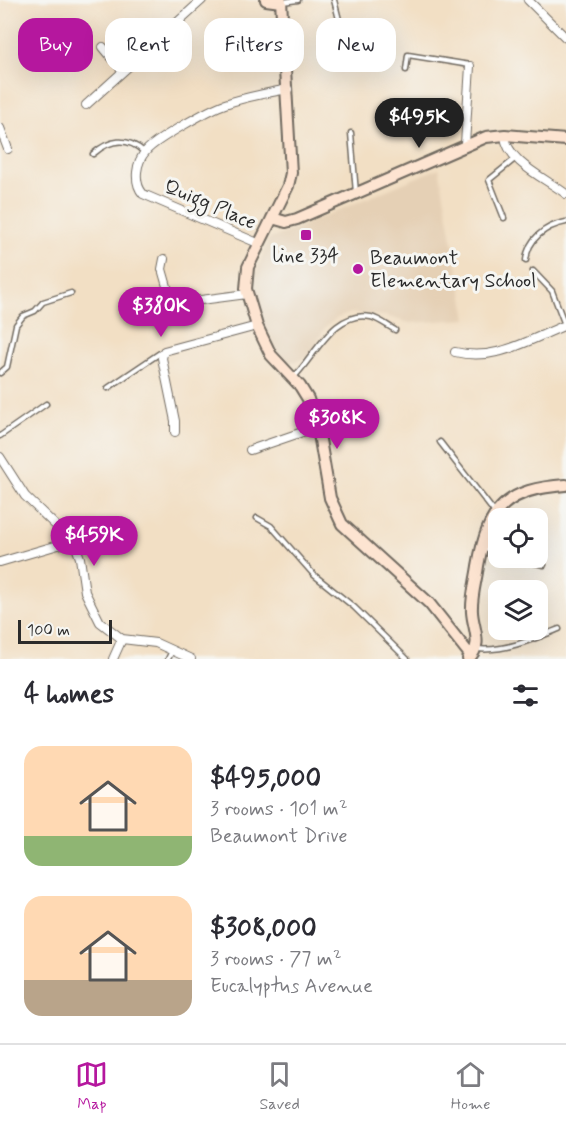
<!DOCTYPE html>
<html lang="en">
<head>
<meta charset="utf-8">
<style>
  :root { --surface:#fff; --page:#f2f2f3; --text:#2b2b33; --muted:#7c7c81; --line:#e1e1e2; --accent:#b5179e }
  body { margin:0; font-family:Mynerve,sans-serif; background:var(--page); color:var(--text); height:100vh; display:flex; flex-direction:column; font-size:22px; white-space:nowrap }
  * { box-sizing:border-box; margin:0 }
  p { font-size:20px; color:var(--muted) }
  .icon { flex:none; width:33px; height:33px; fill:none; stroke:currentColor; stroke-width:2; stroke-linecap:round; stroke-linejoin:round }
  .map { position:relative; height:659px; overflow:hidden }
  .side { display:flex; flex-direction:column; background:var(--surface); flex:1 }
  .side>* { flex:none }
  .hud { position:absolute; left:18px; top:18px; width:531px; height:54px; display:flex; gap:12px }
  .controls { position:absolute; left:488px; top:508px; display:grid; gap:12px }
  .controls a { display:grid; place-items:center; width:60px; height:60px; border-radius:12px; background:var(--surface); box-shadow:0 6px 24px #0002; font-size:30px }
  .scale { position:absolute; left:18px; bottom:15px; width:94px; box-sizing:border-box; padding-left:6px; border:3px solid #2b2b2b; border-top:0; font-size:16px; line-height:21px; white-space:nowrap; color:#2b2b2b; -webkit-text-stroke:4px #f6f6f2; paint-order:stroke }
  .price { position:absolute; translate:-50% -51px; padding:0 14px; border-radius:21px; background:var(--accent); color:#fff; font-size:20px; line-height:39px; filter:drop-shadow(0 2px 3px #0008) }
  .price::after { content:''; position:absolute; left:50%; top:36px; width:18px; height:14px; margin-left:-9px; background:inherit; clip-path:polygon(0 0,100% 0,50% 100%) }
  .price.selected { background:#222; color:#fff }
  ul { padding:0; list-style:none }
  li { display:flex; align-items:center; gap:18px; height:150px; padding:0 24px }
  li span { display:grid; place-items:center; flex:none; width:168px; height:120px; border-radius:18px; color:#555 }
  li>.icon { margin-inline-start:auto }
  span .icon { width:72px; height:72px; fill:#fffc; stroke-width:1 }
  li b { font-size:26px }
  h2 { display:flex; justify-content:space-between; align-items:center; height:72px; padding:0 24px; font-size:26px }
  .chip { padding:0 21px; border-radius:18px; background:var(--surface); box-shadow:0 6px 24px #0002; font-size:21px; line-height:54px }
  .chip.selected { background:var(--accent); color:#fff }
  .tab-bar { display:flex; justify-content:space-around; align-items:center; height:84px; border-top:2px solid var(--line); background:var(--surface); font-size:16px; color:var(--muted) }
  .tab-bar a { display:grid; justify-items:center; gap:3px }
  .tab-bar .selected { color:var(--accent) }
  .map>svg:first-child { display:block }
  .built { fill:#e5d0b5 }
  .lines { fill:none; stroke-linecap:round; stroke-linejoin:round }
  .lane-casing { stroke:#716a61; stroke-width:7 }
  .street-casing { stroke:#716a61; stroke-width:10 }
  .secondary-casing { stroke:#716a61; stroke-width:14 }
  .lane { stroke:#fff; stroke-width:4 }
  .street { stroke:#fff; stroke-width:8 }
  .secondary { stroke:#fde4d1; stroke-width:10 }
  .poi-dot { fill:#b5179e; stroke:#f6f6f2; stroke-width:2 }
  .labels { text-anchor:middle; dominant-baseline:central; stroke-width:6; stroke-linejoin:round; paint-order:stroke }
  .street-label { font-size:20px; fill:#2b2b2b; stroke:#f6f6f2 }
  .poi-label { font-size:20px; fill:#2b2b2b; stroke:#f6f6f2 }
</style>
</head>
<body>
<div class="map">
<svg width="566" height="659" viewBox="0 0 566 659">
  <rect width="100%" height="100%" fill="#f6f6f2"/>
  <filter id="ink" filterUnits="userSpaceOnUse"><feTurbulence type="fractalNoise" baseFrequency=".0167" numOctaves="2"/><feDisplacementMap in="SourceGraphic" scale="12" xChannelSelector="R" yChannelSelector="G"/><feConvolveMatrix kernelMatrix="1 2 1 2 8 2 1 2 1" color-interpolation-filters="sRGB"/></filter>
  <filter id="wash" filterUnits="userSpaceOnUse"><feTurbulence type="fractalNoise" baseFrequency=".008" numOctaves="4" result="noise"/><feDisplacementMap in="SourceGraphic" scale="24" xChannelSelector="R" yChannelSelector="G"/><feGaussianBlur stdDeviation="1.35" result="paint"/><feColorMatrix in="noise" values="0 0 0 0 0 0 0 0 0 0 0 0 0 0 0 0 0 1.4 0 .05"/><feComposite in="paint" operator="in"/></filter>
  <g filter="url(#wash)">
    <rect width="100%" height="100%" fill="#f2dfc4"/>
    <path class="built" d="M 439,168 L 467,319 L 410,323 L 386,316 L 351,313 L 337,318 L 325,327 L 310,357 L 285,364 L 270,343 L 255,305 L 253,282 L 268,240 Z"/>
  </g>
  <g filter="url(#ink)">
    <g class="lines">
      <defs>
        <path id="lane" d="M 334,0 L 344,39
          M 282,2 L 298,0
          M 406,70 L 408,55 L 470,65
          M 351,133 L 356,193
          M 93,154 C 109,140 127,136 144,152
          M 504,218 L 489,180 L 516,158
          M 526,260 C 528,239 545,226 566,222
          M 533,271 L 552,291 L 565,325
          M 0,373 L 7,367 L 16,325 L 23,316 L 35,311 L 43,302 L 71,293
          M 293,378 C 315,357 334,309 371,317 C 379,319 388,326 395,330
          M 108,388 L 163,351
          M 0,436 L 46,404
          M 440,442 L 495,513
          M 257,518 L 271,526 L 314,575 L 354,607 L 407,659
          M 482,547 L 498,552
          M 515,558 L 544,565
          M 477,649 C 504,652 534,639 559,629
          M 168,659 L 172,651"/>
        <path id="street" d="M 528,0 L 566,38
          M 103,47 L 122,70
          M 86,105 L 202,0
          M 0,128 L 8,149
          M 505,135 C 506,162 547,179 566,194
          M 465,144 L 470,66
          M 260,244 L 143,194 C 133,182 136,162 146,151 C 155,140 210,109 225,104 C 245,97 267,93 288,89
          M 164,259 L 162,269 L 172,304
          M 138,317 L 178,303 L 247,294
          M 455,352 C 496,362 528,340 566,325
          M 175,432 L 175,421 L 162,358 L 164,351 L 257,326
          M 250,450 L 317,427
          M 0,457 L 25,496 L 75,544 L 80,558 L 85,592 L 100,622 L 122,639 L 156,643 L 191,659
          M 0,562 L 72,541
          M 113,659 L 122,639"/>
        <path id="secondary" d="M 266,0 L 281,2
          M 281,0 L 291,173 L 288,186 L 248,267 L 246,289 L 257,326 L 271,355 L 300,386 L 308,399 L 319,434 L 330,498 L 342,524 L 429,603 L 471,656
          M 272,218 L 286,222 L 297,219 L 486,137 L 505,135 L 566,140
          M 468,659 C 484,645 473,629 472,612 C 471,597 476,581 478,566 C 488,507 507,489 566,485"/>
      </defs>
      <use href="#lane" class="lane-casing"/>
      <use href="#street" class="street-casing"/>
      <use href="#secondary" class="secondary-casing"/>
      <use href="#lane" class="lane"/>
      <use href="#street" class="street"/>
      <use href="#secondary" class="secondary"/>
    </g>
  </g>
  <g class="poi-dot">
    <rect x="300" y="229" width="12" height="12" rx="3"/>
    <circle cx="358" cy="269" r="6"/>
  </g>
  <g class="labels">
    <g class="street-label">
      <text transform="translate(210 205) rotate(23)">Quigg Place</text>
    </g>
    <g class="poi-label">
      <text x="306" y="256">line 334</text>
      <text x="370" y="258" text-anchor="start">Beaumont<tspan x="370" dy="23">Elementary School</tspan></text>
    </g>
  </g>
</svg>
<div class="controls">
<a><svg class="icon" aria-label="locate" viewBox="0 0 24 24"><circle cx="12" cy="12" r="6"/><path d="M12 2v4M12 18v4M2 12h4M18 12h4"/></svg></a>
<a><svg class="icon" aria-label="layers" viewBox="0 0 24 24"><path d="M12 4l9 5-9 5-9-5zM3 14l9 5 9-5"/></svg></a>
</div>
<div class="scale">100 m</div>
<b class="price selected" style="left:419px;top:149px">$495K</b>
<b class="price" style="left:161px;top:338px">$380K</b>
<b class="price" style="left:337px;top:450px">$308K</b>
<b class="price" style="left:94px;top:567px">$459K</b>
<div class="hud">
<a class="chip selected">Buy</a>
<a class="chip">Rent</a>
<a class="chip">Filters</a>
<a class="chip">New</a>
</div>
</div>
<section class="side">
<h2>4 homes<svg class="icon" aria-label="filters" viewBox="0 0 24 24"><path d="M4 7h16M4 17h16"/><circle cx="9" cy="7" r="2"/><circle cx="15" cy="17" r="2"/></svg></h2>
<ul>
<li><span style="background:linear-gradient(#ffd9b3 75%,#8fb573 0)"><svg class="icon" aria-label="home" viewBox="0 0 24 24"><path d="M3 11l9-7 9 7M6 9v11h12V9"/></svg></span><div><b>$495,000</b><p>3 rooms · 101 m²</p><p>Beaumont Drive</p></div></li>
<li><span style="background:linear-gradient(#ffd9b3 70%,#b9a48a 0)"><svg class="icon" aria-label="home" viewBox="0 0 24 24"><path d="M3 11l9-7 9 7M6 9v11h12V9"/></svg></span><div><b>$308,000</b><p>3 rooms · 77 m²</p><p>Eucalyptus Avenue</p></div></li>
</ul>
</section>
<nav class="tab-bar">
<a class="selected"><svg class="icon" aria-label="map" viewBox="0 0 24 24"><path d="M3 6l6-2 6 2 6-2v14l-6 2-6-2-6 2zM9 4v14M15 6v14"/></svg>Map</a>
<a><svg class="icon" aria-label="saved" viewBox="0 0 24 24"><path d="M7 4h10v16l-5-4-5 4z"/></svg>Saved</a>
<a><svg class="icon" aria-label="home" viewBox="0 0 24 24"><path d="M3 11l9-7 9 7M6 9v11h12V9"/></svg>Home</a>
</nav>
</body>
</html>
